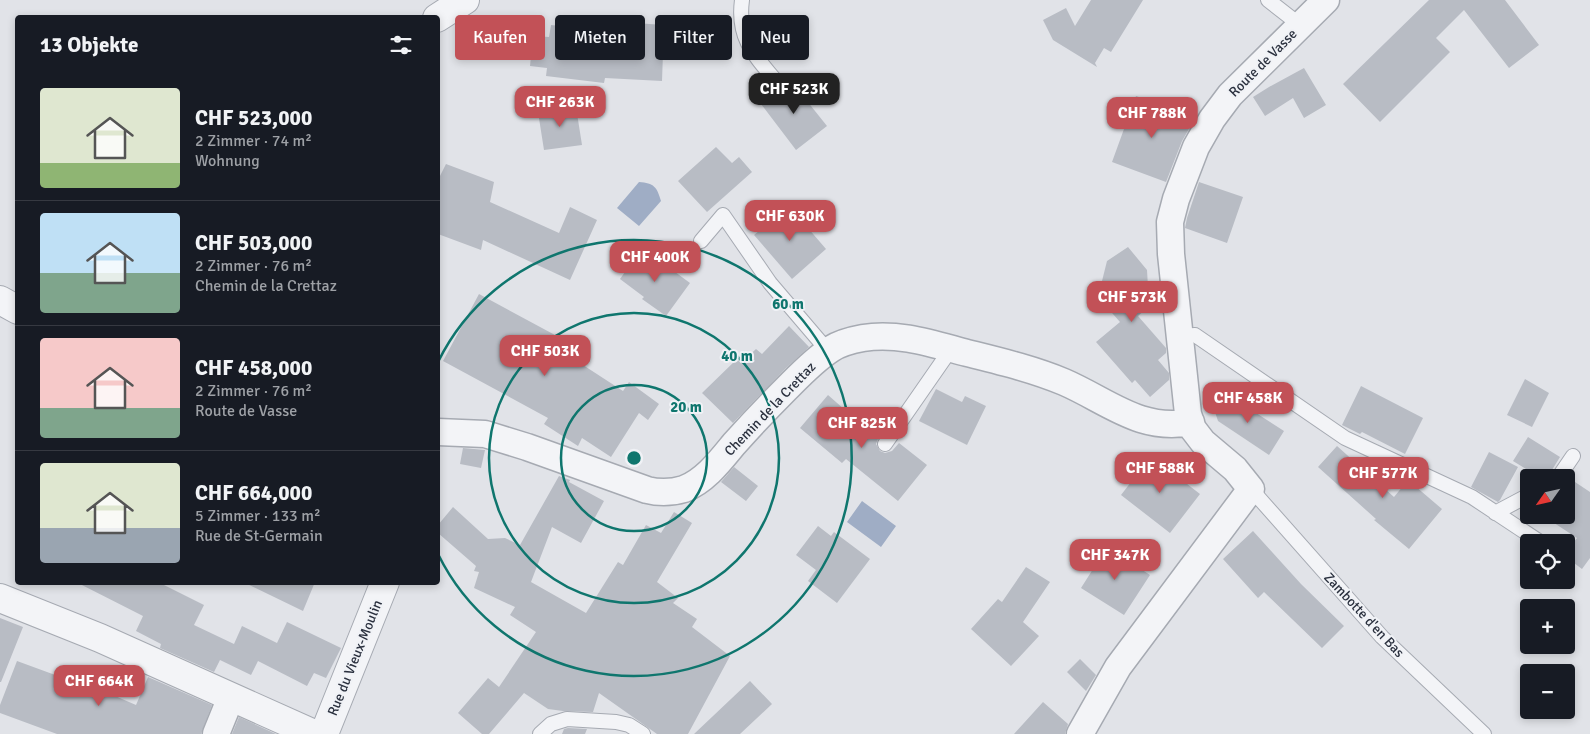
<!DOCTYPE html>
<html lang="de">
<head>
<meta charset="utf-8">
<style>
  :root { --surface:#171b24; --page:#242831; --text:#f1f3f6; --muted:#9ea1a6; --line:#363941; --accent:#c25157 }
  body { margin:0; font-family:Signika,sans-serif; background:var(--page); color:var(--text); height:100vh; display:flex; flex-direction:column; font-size:19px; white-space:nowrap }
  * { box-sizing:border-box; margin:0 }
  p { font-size:16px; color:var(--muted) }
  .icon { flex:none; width:28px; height:28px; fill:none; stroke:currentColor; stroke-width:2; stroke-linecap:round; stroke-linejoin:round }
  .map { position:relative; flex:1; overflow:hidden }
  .side { position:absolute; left:15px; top:15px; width:425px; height:570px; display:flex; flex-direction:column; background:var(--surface); border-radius:5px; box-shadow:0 2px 8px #0003 }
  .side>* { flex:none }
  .guide { position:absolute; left:455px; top:15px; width:475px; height:45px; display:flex; gap:10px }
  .needle { width:32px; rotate:236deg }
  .buttons { position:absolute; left:1520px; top:469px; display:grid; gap:10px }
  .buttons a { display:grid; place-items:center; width:55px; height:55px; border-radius:5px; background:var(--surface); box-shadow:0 2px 8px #0003; font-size:25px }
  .price { position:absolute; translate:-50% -42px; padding:0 11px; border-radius:10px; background:var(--accent); color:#fff; font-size:16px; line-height:32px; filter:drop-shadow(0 1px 2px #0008) }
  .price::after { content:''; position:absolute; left:50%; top:30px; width:15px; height:11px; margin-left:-8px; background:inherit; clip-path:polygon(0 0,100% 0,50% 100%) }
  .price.active { background:#222; color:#fff }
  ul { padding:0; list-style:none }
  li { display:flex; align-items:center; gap:15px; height:125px; padding:0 25px }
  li+li { border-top:1px solid var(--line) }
  li span { display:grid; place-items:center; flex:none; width:140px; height:100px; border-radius:5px; color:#555 }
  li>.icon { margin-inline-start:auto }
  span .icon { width:60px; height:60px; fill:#fffc; stroke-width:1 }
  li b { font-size:21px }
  h2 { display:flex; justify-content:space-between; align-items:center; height:60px; padding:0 25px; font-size:21px }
  .chip { padding:0 18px; border-radius:5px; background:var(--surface); box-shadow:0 2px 8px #0003; font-size:18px; line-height:45px }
  .chip.active { background:var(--accent); color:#fff }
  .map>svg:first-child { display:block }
  .water { fill:#9fadc5 }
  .building { fill:#b8bcc4 }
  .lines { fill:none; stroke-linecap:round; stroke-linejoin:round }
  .service-casing { stroke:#a6aab2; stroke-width:16 }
  .minor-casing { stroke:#a6aab2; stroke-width:29 }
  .tertiary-casing { stroke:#a6aab2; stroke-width:30 }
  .service { stroke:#f3f4f7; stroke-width:14 }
  .minor { stroke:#f3f4f7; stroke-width:26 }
  .tertiary { stroke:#f3f4f7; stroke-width:28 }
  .ring { fill:none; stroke:#0f766e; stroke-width:2.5 }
  .labels { text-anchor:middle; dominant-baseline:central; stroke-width:4; stroke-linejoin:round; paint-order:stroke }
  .street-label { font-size:14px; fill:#2a303e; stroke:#f0f2f6 }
  .centre { fill:#0f766e; stroke:#f0f2f6; stroke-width:2.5 }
  .ring-label { font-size:15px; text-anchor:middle; font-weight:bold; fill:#0f766e; stroke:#f0f2f6; stroke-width:4; stroke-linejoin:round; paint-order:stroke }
</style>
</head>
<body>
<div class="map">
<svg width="1590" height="734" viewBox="0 0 1590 734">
  <rect width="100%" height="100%" fill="#e1e3e8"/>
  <path class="water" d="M 639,182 C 654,183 657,187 661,201 L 639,226 L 617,208 Z
    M 862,501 L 896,526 L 881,547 L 847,522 Z"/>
  <path class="building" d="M 1091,0 L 1143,0 L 1111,52 L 1104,48 L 1095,63 L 1097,67 L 1053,40 L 1043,20 L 1066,8 L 1075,26 Z
    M 1429,0 L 1505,0 L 1539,45 L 1509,68 L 1464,10 L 1436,38 L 1450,52 L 1380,122 L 1343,84 Z
    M 621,22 L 664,25 L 662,81 L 605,78 L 604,83 L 546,76 L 547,68 L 530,66 L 533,36 L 549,37 L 551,25 L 621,33 Z
    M 1304,68 L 1326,105 L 1304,118 L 1293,98 L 1265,116 L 1253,97 L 1269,87 Z
    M 791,81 L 827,126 L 796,150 L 761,104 Z
    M 1136,96 L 1196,117 L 1182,141 L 1166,182 L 1112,162 Z
    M 576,107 L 582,145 L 544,150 L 538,112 Z
    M 716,147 L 732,163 L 739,157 L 752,172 L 707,212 L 678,181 Z
    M 446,164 L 494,182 L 490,202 L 559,233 L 570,207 L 597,220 L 570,280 L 483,240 L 481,250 L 438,234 L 438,180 Z
    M 1199,182 L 1243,197 L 1227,243 L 1185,228 L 1187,218 Z
    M 789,206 L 826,249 L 792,279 L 754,235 Z
    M 1128,247 L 1147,270 L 1148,287 L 1157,299 L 1138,316 L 1166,348 L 1166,353 L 1158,360 L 1169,373 L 1169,380 L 1150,397 L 1135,380 L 1132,383 L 1096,342 L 1120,322 L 1098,297 L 1107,261 Z
    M 640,251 L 664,269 L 667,266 L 690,283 L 666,316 L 642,299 L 644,297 L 620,279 Z
    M 479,294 L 568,342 L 563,352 L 623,391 L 629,382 L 659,404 L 648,420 L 639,413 L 611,457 L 582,438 L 578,446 L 544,424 L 548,418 L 443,361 Z
    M 789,326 L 809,347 L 786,368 L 733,423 L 702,393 L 737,359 L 741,363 L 756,349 L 762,354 Z
    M 1525,379 L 1549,393 L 1532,427 L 1507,415 Z
    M 1361,386 L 1423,418 L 1405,454 L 1362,432 L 1360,434 L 1342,425 Z
    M 936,389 L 962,402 L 965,396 L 986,406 L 967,445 L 919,421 Z
    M 1225,393 L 1284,431 L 1269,455 L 1218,421 L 1214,409 Z
    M 828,395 L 878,439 L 876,444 L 880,451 L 885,453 L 892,451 L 899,443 L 927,465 L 898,501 L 846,459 L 842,463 L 800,428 Z
    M 1528,437 L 1560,457 L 1547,478 L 1541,478 L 1513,461 Z
    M 1337,446 L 1394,497 L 1408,480 L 1442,509 L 1409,549 L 1374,520 L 1376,519 L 1318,467 Z
    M 463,448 L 485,450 L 481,468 L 460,464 Z
    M 1489,452 L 1518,467 L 1500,500 L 1498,502 L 1471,487 Z
    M 1151,456 L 1200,494 L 1170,533 L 1121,495 Z
    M 734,467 L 758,486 L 746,501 L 721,482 Z
    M 559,476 L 570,480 L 569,482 L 604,501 L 581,543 L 552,527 L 531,582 L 586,613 L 618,562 L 623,565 L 646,525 L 661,533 L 674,512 L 692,523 L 657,582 L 678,598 L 673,603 L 697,619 L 692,627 L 730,656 L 688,734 L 657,734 L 599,693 L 593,712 L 563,711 L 548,709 L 524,693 L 489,734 L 482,734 L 458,713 L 488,678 L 499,687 L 536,632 L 510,615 L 515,607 L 474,588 L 479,572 L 474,571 L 476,566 L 438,533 L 438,525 L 453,507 L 488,539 L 505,538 L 520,545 Z
    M 1569,478 L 1590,492 L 1590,558 L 1582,569 L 1566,557 L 1566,552 L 1577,538 L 1542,515 L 1566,515 L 1566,481 Z
    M 818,526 L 831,536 L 834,532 L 870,559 L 837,603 L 808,581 L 816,570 L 796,555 Z
    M 1253,531 L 1301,584 L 1344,626 L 1322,648 L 1264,592 L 1258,598 L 1223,559 Z
    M 1107,547 L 1150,575 L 1124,615 L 1081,588 Z
    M 1026,567 L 1050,582 L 1023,622 L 1039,636 L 1011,666 L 971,629 L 998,599 L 1002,602 Z
    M 76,582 L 158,582 L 204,605 L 194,625 L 234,644 L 242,626 L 277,643 L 287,622 L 341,648 L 326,678 L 314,673 L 307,686 L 258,661 L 251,675 L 220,660 L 214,672 L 160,648 L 161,644 L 136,631 L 143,616 Z
    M 243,582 L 315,582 L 303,611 Z
    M 0,618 L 23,627 L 1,682 L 0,682 Z
    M 1080,659 L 1096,675 L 1086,691 L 1067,672 Z
    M 17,661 L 77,683 L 78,680 L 136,705 L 148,677 L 212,705 L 201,734 L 57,734 L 0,713 L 0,705 Z
    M 750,681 L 772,704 L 740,734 L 694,734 Z
    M 1043,702 L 1068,724 L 1065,734 L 1014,734 Z
    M 239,717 L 276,734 L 232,734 Z
    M 568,728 L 587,729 L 585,734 L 562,734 L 564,729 Z"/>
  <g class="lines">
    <defs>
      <path id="service" d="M 742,0 C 737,37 753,54 776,81
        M 1268,0 L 1300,25
        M 701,241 L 723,215 L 770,283 L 828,351
        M 1180,336 L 1195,335 L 1345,438 L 1472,497 L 1540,542
        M 885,444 L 951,349
        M 1558,478 L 1573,456
        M 1251,489 L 1382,637 L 1484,734
        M 1495,513 L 1529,495
        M 540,734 L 551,724 L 567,719 L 616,722 L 629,725 L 643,734"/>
      <path id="minor" d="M 438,432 L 485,434 L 527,447 L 647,490 C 659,493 671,493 684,489 C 705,481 720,461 734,444 C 751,425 768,407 786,389 C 800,375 814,360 831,349 C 840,343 852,340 863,338 C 898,332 933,344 967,353 C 999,361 1033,369 1064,382 C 1108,401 1140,432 1191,422
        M 216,734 L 231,697
        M 1080,734 L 1118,667 L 1251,489 L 1235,469 L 1203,442 L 1193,429 L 1188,414 L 1171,254 L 1170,222 L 1176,199 L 1196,147 L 1212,119 L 1230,95 L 1326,0"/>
      <path id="tertiary" d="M 437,18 L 465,0
        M 0,300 L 18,310
        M 0,598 L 100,638 L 314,734
        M 324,734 L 385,582"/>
    </defs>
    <use href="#service" class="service-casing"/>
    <use href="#minor" class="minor-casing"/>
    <use href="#tertiary" class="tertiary-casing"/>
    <use href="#service" class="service"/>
    <use href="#minor" class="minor"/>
    <use href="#tertiary" class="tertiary"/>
  </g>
  <g class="ring">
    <circle cx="634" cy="458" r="73"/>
    <circle cx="634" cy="458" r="145"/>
    <path d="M438 362A218 218 0 1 1 438 554"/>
  </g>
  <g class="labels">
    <g class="street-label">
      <text transform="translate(1263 63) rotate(-45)">Route de Vasse</text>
      <text transform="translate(770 409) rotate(-46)">Chemin de la Crettaz</text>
      <text transform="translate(1364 615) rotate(47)">Zambotte d'en Bas</text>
      <text transform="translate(355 658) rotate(-68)">Rue du Vieux-Moulin</text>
    </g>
  </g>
  <circle cx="634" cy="458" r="8" class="centre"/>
  <g class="ring-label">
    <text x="788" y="309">60 m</text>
    <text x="737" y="361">40 m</text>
    <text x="686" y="412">20 m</text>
  </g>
</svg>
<div class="buttons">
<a><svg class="needle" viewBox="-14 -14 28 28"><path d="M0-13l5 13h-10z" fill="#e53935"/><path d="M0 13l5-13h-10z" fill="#9ea1a6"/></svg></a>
<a><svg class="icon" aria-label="locate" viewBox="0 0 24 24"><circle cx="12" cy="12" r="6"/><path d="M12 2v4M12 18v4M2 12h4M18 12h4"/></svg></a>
<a>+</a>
<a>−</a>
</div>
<b class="price active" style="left:794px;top:115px">CHF 523K</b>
<b class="price" style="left:560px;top:128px">CHF 263K</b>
<b class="price" style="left:1152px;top:139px">CHF 788K</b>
<b class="price" style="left:790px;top:242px">CHF 630K</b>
<b class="price" style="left:655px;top:283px">CHF 400K</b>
<b class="price" style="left:1132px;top:323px">CHF 573K</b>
<b class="price" style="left:545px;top:377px">CHF 503K</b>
<b class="price" style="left:1248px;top:424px">CHF 458K</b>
<b class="price" style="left:862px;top:449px">CHF 825K</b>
<b class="price" style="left:1160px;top:494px">CHF 588K</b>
<b class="price" style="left:1383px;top:499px">CHF 577K</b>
<b class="price" style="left:1115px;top:581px">CHF 347K</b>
<b class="price" style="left:99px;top:707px">CHF 664K</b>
<div class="guide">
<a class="chip active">Kaufen</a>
<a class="chip">Mieten</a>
<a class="chip">Filter</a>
<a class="chip">Neu</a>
</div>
<section class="side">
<h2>13 Objekte<svg class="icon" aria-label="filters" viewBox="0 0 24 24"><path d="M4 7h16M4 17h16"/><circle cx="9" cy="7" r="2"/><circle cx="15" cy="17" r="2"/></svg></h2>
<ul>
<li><span style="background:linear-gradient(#dfe7d0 75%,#8fb573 0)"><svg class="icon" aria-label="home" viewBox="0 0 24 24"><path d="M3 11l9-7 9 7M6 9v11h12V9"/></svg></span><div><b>CHF 523,000</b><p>2 Zimmer · 74 m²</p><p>Wohnung</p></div></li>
<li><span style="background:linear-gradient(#bfe0f5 60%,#7fa58c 0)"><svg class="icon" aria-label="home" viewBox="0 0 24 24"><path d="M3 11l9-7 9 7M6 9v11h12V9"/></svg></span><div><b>CHF 503,000</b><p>2 Zimmer · 76 m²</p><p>Chemin de la Crettaz</p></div></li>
<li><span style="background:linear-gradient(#f6c9c9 70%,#7fa58c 0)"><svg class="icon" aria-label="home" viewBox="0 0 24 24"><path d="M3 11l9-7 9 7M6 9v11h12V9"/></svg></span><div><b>CHF 458,000</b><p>2 Zimmer · 76 m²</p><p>Route de Vasse</p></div></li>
<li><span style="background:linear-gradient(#dfe7d0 65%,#9aa5b1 0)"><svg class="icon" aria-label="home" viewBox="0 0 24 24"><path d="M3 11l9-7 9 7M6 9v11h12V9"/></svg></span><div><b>CHF 664,000</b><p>5 Zimmer · 133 m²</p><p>Rue de St-Germain</p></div></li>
</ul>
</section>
</div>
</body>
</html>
